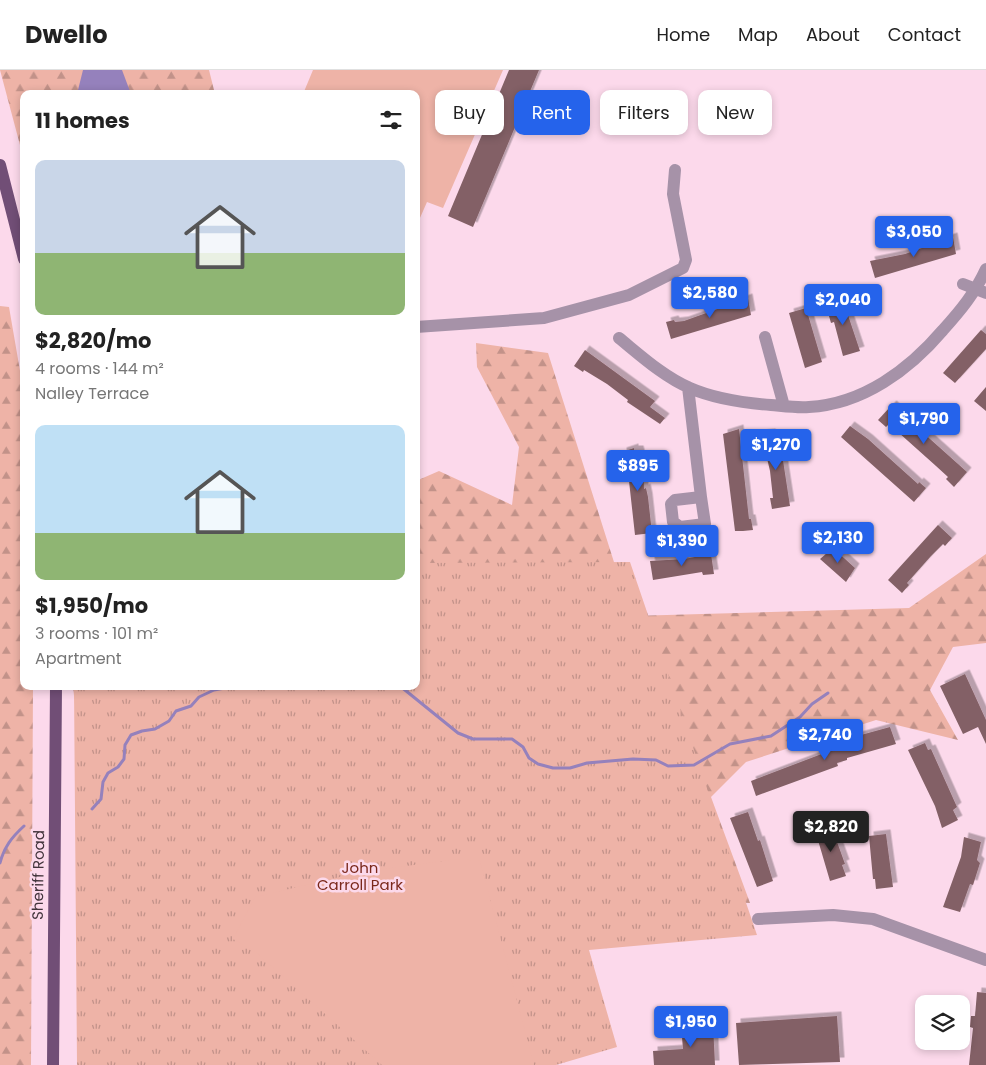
<!DOCTYPE html>
<html lang="en">
<head>
<meta charset="utf-8">
<style>
  :root { --surface:#fff; --page:#f2f2f2; --text:#222; --muted:#767676; --line:#e0e0e0; --accent:#2563eb }
  body { margin:0; font-family:Poppins,sans-serif; background:var(--page); color:var(--text); height:100vh; display:flex; flex-direction:column; font-size:19px; white-space:nowrap }
  * { box-sizing:border-box; margin:0 }
  p { font-size:16px; color:var(--muted) }
  .icon { flex:none; width:28px; height:28px; fill:none; stroke:currentColor; stroke-width:2; stroke-linecap:round; stroke-linejoin:round }
  .map { position:relative; flex:1; overflow:hidden }
  .drawer { position:absolute; left:20px; top:20px; width:400px; height:600px; display:flex; flex-direction:column; background:var(--surface); border-radius:10px; box-shadow:0 2px 8px #0003 }
  .drawer>* { flex:none }
  .hud { position:absolute; left:435px; top:20px; width:475px; height:45px; display:flex; gap:10px }
  .fabs { position:absolute; left:915px; top:925px; display:grid; gap:10px }
  .fabs a { display:grid; place-items:center; width:55px; height:55px; border-radius:10px; background:var(--surface); box-shadow:0 2px 8px #0003; font-size:25px }
  .price { position:absolute; translate:-50% -42px; padding:0 11px; border-radius:5px; background:var(--accent); color:#fff; font-size:16px; line-height:32px; filter:drop-shadow(0 1px 2px #0008) }
  .price::after { content:''; position:absolute; left:50%; top:30px; width:15px; height:11px; margin-left:-8px; background:inherit; clip-path:polygon(0 0,100% 0,50% 100%) }
  .price.selected { background:#222; color:#fff }
  ul { padding:0; list-style:none }
  li { display:grid; align-content:center; gap:10px; height:265px; padding:0 15px }
  li span { display:grid; place-items:center; height:155px; border-radius:10px; color:#555 }
  li>.icon { margin-inline-start:auto }
  span .icon { width:90px; height:90px; fill:#fffc; stroke-width:1 }
  li b { font-size:21px }
  h2 { display:flex; justify-content:space-between; align-items:center; height:60px; padding:0 15px; font-size:21px }
  .tag { padding:0 18px; border-radius:10px; background:var(--surface); box-shadow:0 2px 8px #0003; font-size:18px; line-height:45px }
  .tag.selected { background:var(--accent); color:#fff }
  header { display:flex; align-items:center; gap:30px; box-sizing:border-box; height:70px; padding:0 25px; background:var(--surface); border-bottom:1px solid var(--line) }
  header strong { font-size:24px }
  nav { display:flex; gap:28px; margin-inline-start:auto; font-size:18px }
  .map>svg:first-child { display:block }
  .forest { fill:url(#forest-firs) }
  .park { fill:url(#park-tufts) }
  .garden { fill:#eeb3a7 }
  .water { fill:#9581bc }
  .lines { fill:none; stroke-linecap:round; stroke-linejoin:round }
  .stream { stroke:#9581bc; stroke-width:3 }
  .building { fill:#836166; filter:url(#shadow) }
  .minor { stroke:#a692a8; stroke-width:12 }
  .major { stroke:#714e76; stroke-width:12 }
  .labels { text-anchor:middle; dominant-baseline:central; stroke-width:5; stroke-linejoin:round; paint-order:stroke }
  .park-label { font-size:15px; fill:#7b281b; stroke:#fcd9eb }
  .street-label { font-size:15px; fill:#43353c; stroke:#fcd9eb }
</style>
</head>
<body>
<header>
<strong>Dwello</strong>
<nav><a>Home</a><a>Map</a><a>About</a><a>Contact</a></nav>
</header>
<div class="map">
<svg width="986" height="995" viewBox="0 0 986 995">
  <defs>
    <pattern id="forest-firs" width="22" height="20" patternUnits="userSpaceOnUse" patternTransform="scale(1.25)"><rect width="22" height="20" fill="#eeb3a7"/><path d="M5 1l3.5 6h-7zM16 11l3.5 6h-7z" fill="#c29289"/></pattern>
    <pattern id="park-tufts" width="24" height="20" patternUnits="userSpaceOnUse" patternTransform="scale(1.25)"><rect width="24" height="20" fill="#eeb3a7"/><path d="M3 7l-1-3M5 7V3M7 7l1-3M15 17l-1-3M17 17v-4M19 17l1-3" fill="none" stroke="#c29289"/></pattern>
    <filter id="shadow"><feDropShadow dx="4.5" dy="-4.5" stdDeviation="0" flood-color="#0004"/></filter>
  </defs>
  <rect width="100%" height="100%" fill="#fcd9eb"/>
  <path class="forest" d="M 0,0 L 209,0 L 215,24 L 24,24 L 24,90 Z
    M 0,236 L 9,237 L 24,324 L 24,616 L 33,616 L 31,995 L 0,995 Z
    M 476,273 L 548,283 L 631,546 L 909,538 L 986,484 L 986,573 L 953,577 L 930,620 L 958,670 L 876,650 L 746,692 L 711,727 L 750,833 L 635,828 L 83,712 L 73,616 L 416,616 L 416,411 L 439,401 L 512,435 L 519,377 L 477,297 Z"/>
  <path class="park" d="M 630,492 L 757,865 L 589,880 L 617,977 L 556,995 L 77,995 L 74,616 L 416,616 L 416,493 Z"/>
  <path class="garden" d="M 313,0 L 503,0 L 443,138 L 427,132 L 416,157 L 416,24 L 303,24 Z
    M 458,789 L 480,791 L 534,995 L 382,995 L 256,882 L 233,869 L 255,827 L 361,802 Z"/>
  <path class="water" d="M 83,0 L 122,0 L 131,24 L 77,24 Z"/>
  <g class="lines">
    <path class="stream" d="M 400,616 L 458,663 L 473,669 L 512,669 L 523,677 L 529,688 L 538,694 L 553,698 L 570,698 L 587,693 L 633,689 L 656,690 L 668,696 L 694,695 L 730,674 L 771,666 L 800,647 L 812,634 L 828,623
      M 92,739 L 101,729 L 103,712 L 108,703 L 118,697 L 124,689 L 125,675 L 131,665 L 142,661 L 155,659 L 169,651 L 176,641 L 191,636 L 199,627 L 214,620 L 236,616
      M 0,793 C 4,777 12,767 24,756"/>
  </g>
  <path class="building" d="M 509,0 L 539,0 L 473,157 L 448,146 Z
    M 953,167 L 956,184 L 875,208 L 870,191 L 905,184 Z
    M 842,227 L 860,281 L 843,286 L 834,252 L 831,253 L 825,232 Z
    M 748,228 L 751,245 L 671,269 L 666,252 L 674,250 L 675,252 L 684,251 Z
    M 806,238 L 822,292 L 805,298 L 789,243 Z
    M 981,260 L 986,264 L 986,279 L 955,313 L 943,303 Z
    M 585,280 L 655,331 L 650,337 L 665,348 L 660,354 L 627,332 L 628,330 L 607,314 L 584,300 L 583,302 L 574,296 Z
    M 986,317 L 986,341 L 974,331 Z
    M 892,335 L 967,402 L 954,417 L 946,409 L 948,407 L 936,396 L 889,354 L 886,357 L 878,350 Z
    M 850,356 L 868,369 L 918,414 L 919,412 L 926,418 L 914,432 L 841,367 Z
    M 739,359 L 749,449 L 751,449 L 753,460 L 743,461 L 735,461 L 723,364 Z
    M 771,363 L 772,365 L 779,364 L 790,436 L 772,439 L 770,428 L 773,428 L 770,401 L 762,367 L 762,364 Z
    M 634,378 L 634,380 L 639,380 L 641,388 L 643,388 L 644,419 L 646,418 L 648,427 L 652,463 L 635,465 L 628,402 L 625,402 L 622,382 Z
    M 938,455 L 952,468 L 945,476 L 943,474 L 931,486 L 907,513 L 909,515 L 902,523 L 888,510 Z
    M 833,478 L 855,498 L 846,512 L 820,489 Z
    M 711,484 L 714,504 L 703,505 L 702,502 L 653,510 L 650,491 L 684,489 Z
    M 965,604 L 986,650 L 986,674 L 978,657 L 963,664 L 940,616 Z
    M 890,657 L 896,674 L 847,688 L 847,690 L 837,693 L 838,696 L 756,726 L 751,711 L 832,680 L 832,678 L 850,668 Z
    M 925,673 L 928,680 L 931,679 L 957,737 L 953,740 L 958,750 L 942,758 L 935,736 L 908,680 Z
    M 748,742 L 758,771 L 760,770 L 773,811 L 757,817 L 730,748 Z
    M 831,755 L 845,794 L 842,795 L 846,806 L 830,811 L 815,760 Z
    M 886,764 L 893,817 L 876,819 L 875,809 L 873,809 L 869,766 Z
    M 964,767 L 981,772 L 977,790 L 980,793 L 973,815 L 970,814 L 960,842 L 943,837 L 961,787 Z
    M 977,922 L 986,923 L 986,995 L 969,995 L 973,958 L 970,957 L 971,946 L 975,946 Z
    M 837,946 L 840,992 L 739,995 L 736,953 Z
    M 713,954 L 715,995 L 654,995 L 653,981 L 683,979 L 681,956 Z"/>
  <g class="lines">
    <path class="minor" d="M 963,214 L 986,223
      M 416,257 L 544,248 L 629,225 L 683,198 L 686,190 L 673,124 L 675,100
      M 765,267 L 784,336
      M 619,268 C 640,285 664,307 690,318 C 715,329 744,333 771,335 C 783,336 797,338 809,337 C 863,334 909,300 943,260 C 961,240 975,223 986,199
      M 688,317 L 701,427
      M 701,427 L 705,454 L 680,457 L 673,452 L 671,434 L 675,430 Z
      M 758,849 L 833,845 L 873,849 L 986,890"/>
    <path class="major" d="M 0,95 L 24,189
      M 53,995 L 56,616"/>
  </g>
  <g class="labels">
    <g class="park-label">
      <text x="360" y="797">John<tspan x="360" dy="17">Carroll Park</tspan></text>
    </g>
    <g class="street-label">
      <text transform="translate(38 805) rotate(-89)">Sheriff Road</text>
    </g>
  </g>
</svg>
<div class="fabs">
<a><svg class="icon" aria-label="layers" viewBox="0 0 24 24"><path d="M12 4l9 5-9 5-9-5zM3 14l9 5 9-5"/></svg></a>
</div>
<b class="price" style="left:914px;top:188px">$3,050</b>
<b class="price" style="left:710px;top:249px">$2,580</b>
<b class="price" style="left:843px;top:256px">$2,040</b>
<b class="price" style="left:924px;top:375px">$1,790</b>
<b class="price" style="left:776px;top:401px">$1,270</b>
<b class="price" style="left:638px;top:422px">$895</b>
<b class="price" style="left:838px;top:494px">$2,130</b>
<b class="price" style="left:682px;top:497px">$1,390</b>
<b class="price" style="left:825px;top:691px">$2,740</b>
<b class="price selected" style="left:831px;top:783px">$2,820</b>
<b class="price" style="left:691px;top:978px">$1,950</b>
<div class="hud">
<a class="tag">Buy</a>
<a class="tag selected">Rent</a>
<a class="tag">Filters</a>
<a class="tag">New</a>
</div>
<section class="drawer">
<h2>11 homes<svg class="icon" aria-label="filters" viewBox="0 0 24 24"><path d="M4 7h16M4 17h16"/><circle cx="9" cy="7" r="2"/><circle cx="15" cy="17" r="2"/></svg></h2>
<ul>
<li><span style="background:linear-gradient(#c9d6e8 60%,#8fb573 0)"><svg class="icon" aria-label="home" viewBox="0 0 24 24"><path d="M3 11l9-7 9 7M6 9v11h12V9"/></svg></span><div><b>$2,820/mo</b><p>4 rooms · 144 m²</p><p>Nalley Terrace</p></div></li>
<li><span style="background:linear-gradient(#bfe0f5 70%,#8fb573 0)"><svg class="icon" aria-label="home" viewBox="0 0 24 24"><path d="M3 11l9-7 9 7M6 9v11h12V9"/></svg></span><div><b>$1,950/mo</b><p>3 rooms · 101 m²</p><p>Apartment</p></div></li>
</ul>
</section>
</div>
</body>
</html>
